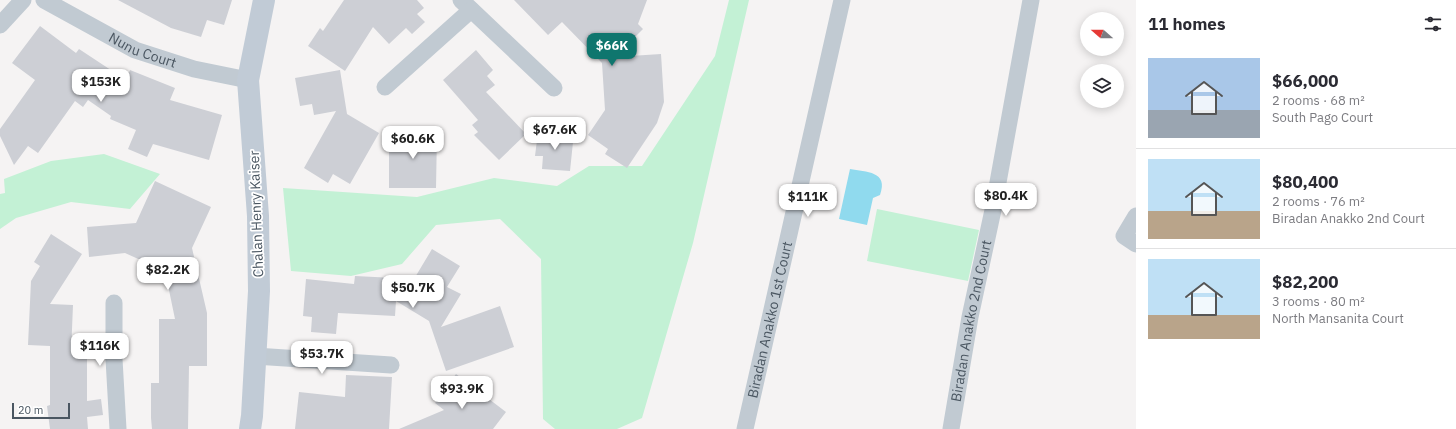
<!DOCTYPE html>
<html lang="en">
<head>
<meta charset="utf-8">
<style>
  :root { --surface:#fff; --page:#f2f2f3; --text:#2b2b33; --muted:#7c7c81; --line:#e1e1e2; --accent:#0f766e }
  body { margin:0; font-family:"IBM Plex Sans",sans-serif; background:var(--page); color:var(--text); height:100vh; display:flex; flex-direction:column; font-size:15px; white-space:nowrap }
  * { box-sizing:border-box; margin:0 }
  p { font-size:13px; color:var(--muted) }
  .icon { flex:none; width:22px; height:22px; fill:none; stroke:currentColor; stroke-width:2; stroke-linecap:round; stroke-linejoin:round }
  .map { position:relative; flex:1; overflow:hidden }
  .details { display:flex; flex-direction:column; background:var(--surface); width:320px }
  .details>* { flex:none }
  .needle { width:26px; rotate:290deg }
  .controls { position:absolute; left:1080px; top:12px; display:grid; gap:8px }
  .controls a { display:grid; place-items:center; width:44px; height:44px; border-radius:50%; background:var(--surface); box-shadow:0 2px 10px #0003; font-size:20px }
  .scale { position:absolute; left:12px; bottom:10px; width:58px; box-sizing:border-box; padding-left:4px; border:2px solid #4a5661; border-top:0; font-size:11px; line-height:14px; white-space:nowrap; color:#4a5661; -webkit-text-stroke:3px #fff; paint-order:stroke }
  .price { position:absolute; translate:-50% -34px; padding:0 9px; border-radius:8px; background:#fff; color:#222; font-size:13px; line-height:26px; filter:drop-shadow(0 1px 2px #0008) }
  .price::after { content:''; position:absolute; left:50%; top:24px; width:12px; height:9px; margin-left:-6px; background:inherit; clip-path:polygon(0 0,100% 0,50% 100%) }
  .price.current { background:var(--accent); color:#fff }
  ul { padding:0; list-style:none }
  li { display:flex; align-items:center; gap:12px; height:100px; padding:0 12px }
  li+li { border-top:1px solid var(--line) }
  li span { display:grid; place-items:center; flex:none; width:112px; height:80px; border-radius:0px; color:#555 }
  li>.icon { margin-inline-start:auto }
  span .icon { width:48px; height:48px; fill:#fffc; stroke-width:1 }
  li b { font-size:17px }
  h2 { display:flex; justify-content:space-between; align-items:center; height:48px; padding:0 12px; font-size:17px }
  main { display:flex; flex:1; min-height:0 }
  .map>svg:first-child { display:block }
  .green { fill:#c3f1d5 }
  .water { fill:#90daee }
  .building { fill:#cdcfd5 }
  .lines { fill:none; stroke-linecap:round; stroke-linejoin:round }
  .street { stroke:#c1cad2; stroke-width:17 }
  .secondary { stroke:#c1cbd6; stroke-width:22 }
  .labels { text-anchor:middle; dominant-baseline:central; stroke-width:3.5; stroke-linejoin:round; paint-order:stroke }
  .street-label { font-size:14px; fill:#4a5661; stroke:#fff }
</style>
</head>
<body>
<main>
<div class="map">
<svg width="1136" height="429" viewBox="0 0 1136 429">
  <rect width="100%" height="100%" fill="#f5f3f3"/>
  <path class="green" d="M 729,0 L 749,0 L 693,243 L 642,418 L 617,429 L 555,429 L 543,419 L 541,259 L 500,219 L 436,225 L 402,264 L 351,276 L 291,271 L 283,188 L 417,197 L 494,178 L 557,186 L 589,166 L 642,166 L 715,56 Z
    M 104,154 L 160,174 L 130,209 L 71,202 L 16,218 L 0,229 L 0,194 L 5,193 L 4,179 L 51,161 Z
    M 877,209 L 979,230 L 968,281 L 867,261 Z"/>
  <path class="water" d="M 850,169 C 866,172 889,171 880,195 L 873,198 L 867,225 L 839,219 Z"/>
  <path class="building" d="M 118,0 L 232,0 L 224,25 L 207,20 L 201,37 L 171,28 Z
    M 344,0 L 417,0 L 424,8 L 417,14 L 425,22 L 412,34 L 406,28 L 389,44 L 373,27 L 345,71 L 308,46 L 320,28 L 323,31 Z
    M 514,0 L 647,0 L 638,24 L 643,29 L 615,57 L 661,54 L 664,102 L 657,123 L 627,168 L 605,154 L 608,149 L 588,135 L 605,110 L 602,63 L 562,22 L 548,35 Z
    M 40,26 L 76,53 L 79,49 L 126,80 L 130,70 L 175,88 L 170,100 L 222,115 L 209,160 L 153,144 L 147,157 L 128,149 L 136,130 L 110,119 L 111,116 L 88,100 L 83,107 L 75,101 L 38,153 L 28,146 L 14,165 L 0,136 L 0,129 L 35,80 L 12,63 Z
    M 476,50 L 493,70 L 487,76 L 495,85 L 486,92 L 526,134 L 499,160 L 474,135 L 478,132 L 472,125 L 478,120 L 443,80 Z
    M 340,70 L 347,114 L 379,133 L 350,184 L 333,174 L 328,183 L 304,168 L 336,111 L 314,115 L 312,104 L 300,106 L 295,78 Z
    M 538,132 L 564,135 L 573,142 L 570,171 L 542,169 L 543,156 L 535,156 Z
    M 389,133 L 437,133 L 436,188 L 389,188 Z
    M 155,181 L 211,207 L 192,248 L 207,313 L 207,366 L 189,366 L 188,429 L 152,429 L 151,418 L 151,383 L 159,383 L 159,319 L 175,319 L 165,271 L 125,253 L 89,257 L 87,227 L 136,223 Z
    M 51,234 L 82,254 L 50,304 L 73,305 L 71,353 L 87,353 L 87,401 L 101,399 L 103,415 L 87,417 L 88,429 L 50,429 L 47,406 L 50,405 L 50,346 L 28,345 L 31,281 L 40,266 L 34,262 Z
    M 432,249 L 460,266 L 447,287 L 461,294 L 441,327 L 500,306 L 514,347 L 446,371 L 429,321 L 396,301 L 395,316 L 338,313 L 336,334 L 311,332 L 312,317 L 303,316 L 306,279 L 354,284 L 355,276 L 414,279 Z
    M 456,374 L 506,412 L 493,429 L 399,429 L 444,410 L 435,403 Z
    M 346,375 L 392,377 L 389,429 L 295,429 L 299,392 L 345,397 Z"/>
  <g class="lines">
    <g class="street">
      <path id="s1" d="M 44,0 L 135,50 L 194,69 L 248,80"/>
      <path d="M 461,0 L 554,88"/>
      <path d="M 0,25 L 23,0"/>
      <path d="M 385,87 L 471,10"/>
      <path d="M 1136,216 L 1124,236 L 1136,244"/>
      <path d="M 114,303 L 114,359 L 118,429"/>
      <path d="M 255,356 L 391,365"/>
      <path id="s2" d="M 745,429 L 842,0"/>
      <path id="s3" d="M 951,429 L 970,317 L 993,210 L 1031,0"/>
    </g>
    <path class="secondary" d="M 250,429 L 252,416 L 259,291 L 258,216 L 248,80 L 264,0"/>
  </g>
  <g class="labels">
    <g class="street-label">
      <text stroke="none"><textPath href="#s1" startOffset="111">Nunu Court</textPath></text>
      <text transform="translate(256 214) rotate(-92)">Chalan Henry Kaiser</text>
      <text stroke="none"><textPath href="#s2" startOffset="112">Biradan Anakko 1st Court</textPath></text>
      <text stroke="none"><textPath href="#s3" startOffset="110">Biradan Anakko 2nd Court</textPath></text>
    </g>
  </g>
</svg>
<div class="controls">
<a><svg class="needle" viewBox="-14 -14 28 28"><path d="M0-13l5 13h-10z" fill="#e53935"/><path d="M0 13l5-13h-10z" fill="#7c7c81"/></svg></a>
<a><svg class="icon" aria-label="layers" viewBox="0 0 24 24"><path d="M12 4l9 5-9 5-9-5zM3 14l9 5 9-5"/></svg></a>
</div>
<div class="scale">20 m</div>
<b class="price current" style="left:612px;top:67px">$66K</b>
<b class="price" style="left:101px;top:103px">$153K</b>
<b class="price" style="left:555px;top:151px">$67.6K</b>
<b class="price" style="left:413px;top:160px">$60.6K</b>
<b class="price" style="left:1006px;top:217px">$80.4K</b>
<b class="price" style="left:808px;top:218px">$111K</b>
<b class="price" style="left:168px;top:291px">$82.2K</b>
<b class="price" style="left:413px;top:309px">$50.7K</b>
<b class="price" style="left:100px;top:367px">$116K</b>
<b class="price" style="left:322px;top:375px">$53.7K</b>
<b class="price" style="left:462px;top:410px">$93.9K</b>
</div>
<section class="details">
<h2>11 homes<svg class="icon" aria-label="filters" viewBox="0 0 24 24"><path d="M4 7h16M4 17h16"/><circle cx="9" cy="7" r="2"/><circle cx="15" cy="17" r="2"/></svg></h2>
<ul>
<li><span style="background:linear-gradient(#a9c7e8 65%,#9aa5b1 0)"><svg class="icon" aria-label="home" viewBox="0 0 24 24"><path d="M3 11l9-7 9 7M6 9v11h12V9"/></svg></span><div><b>$66,000</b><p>2 rooms · 68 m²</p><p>South Pago Court</p></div></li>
<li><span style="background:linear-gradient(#bfe0f5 65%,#b9a48a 0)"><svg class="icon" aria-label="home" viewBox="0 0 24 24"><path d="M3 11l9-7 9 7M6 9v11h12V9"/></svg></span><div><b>$80,400</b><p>2 rooms · 76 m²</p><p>Biradan Anakko 2nd Court</p></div></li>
<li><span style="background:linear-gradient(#bfe0f5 70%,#b9a48a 0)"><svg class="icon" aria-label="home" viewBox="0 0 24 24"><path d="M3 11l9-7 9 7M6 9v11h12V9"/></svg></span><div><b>$82,200</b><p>3 rooms · 80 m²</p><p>North Mansanita Court</p></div></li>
</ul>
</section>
</main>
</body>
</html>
